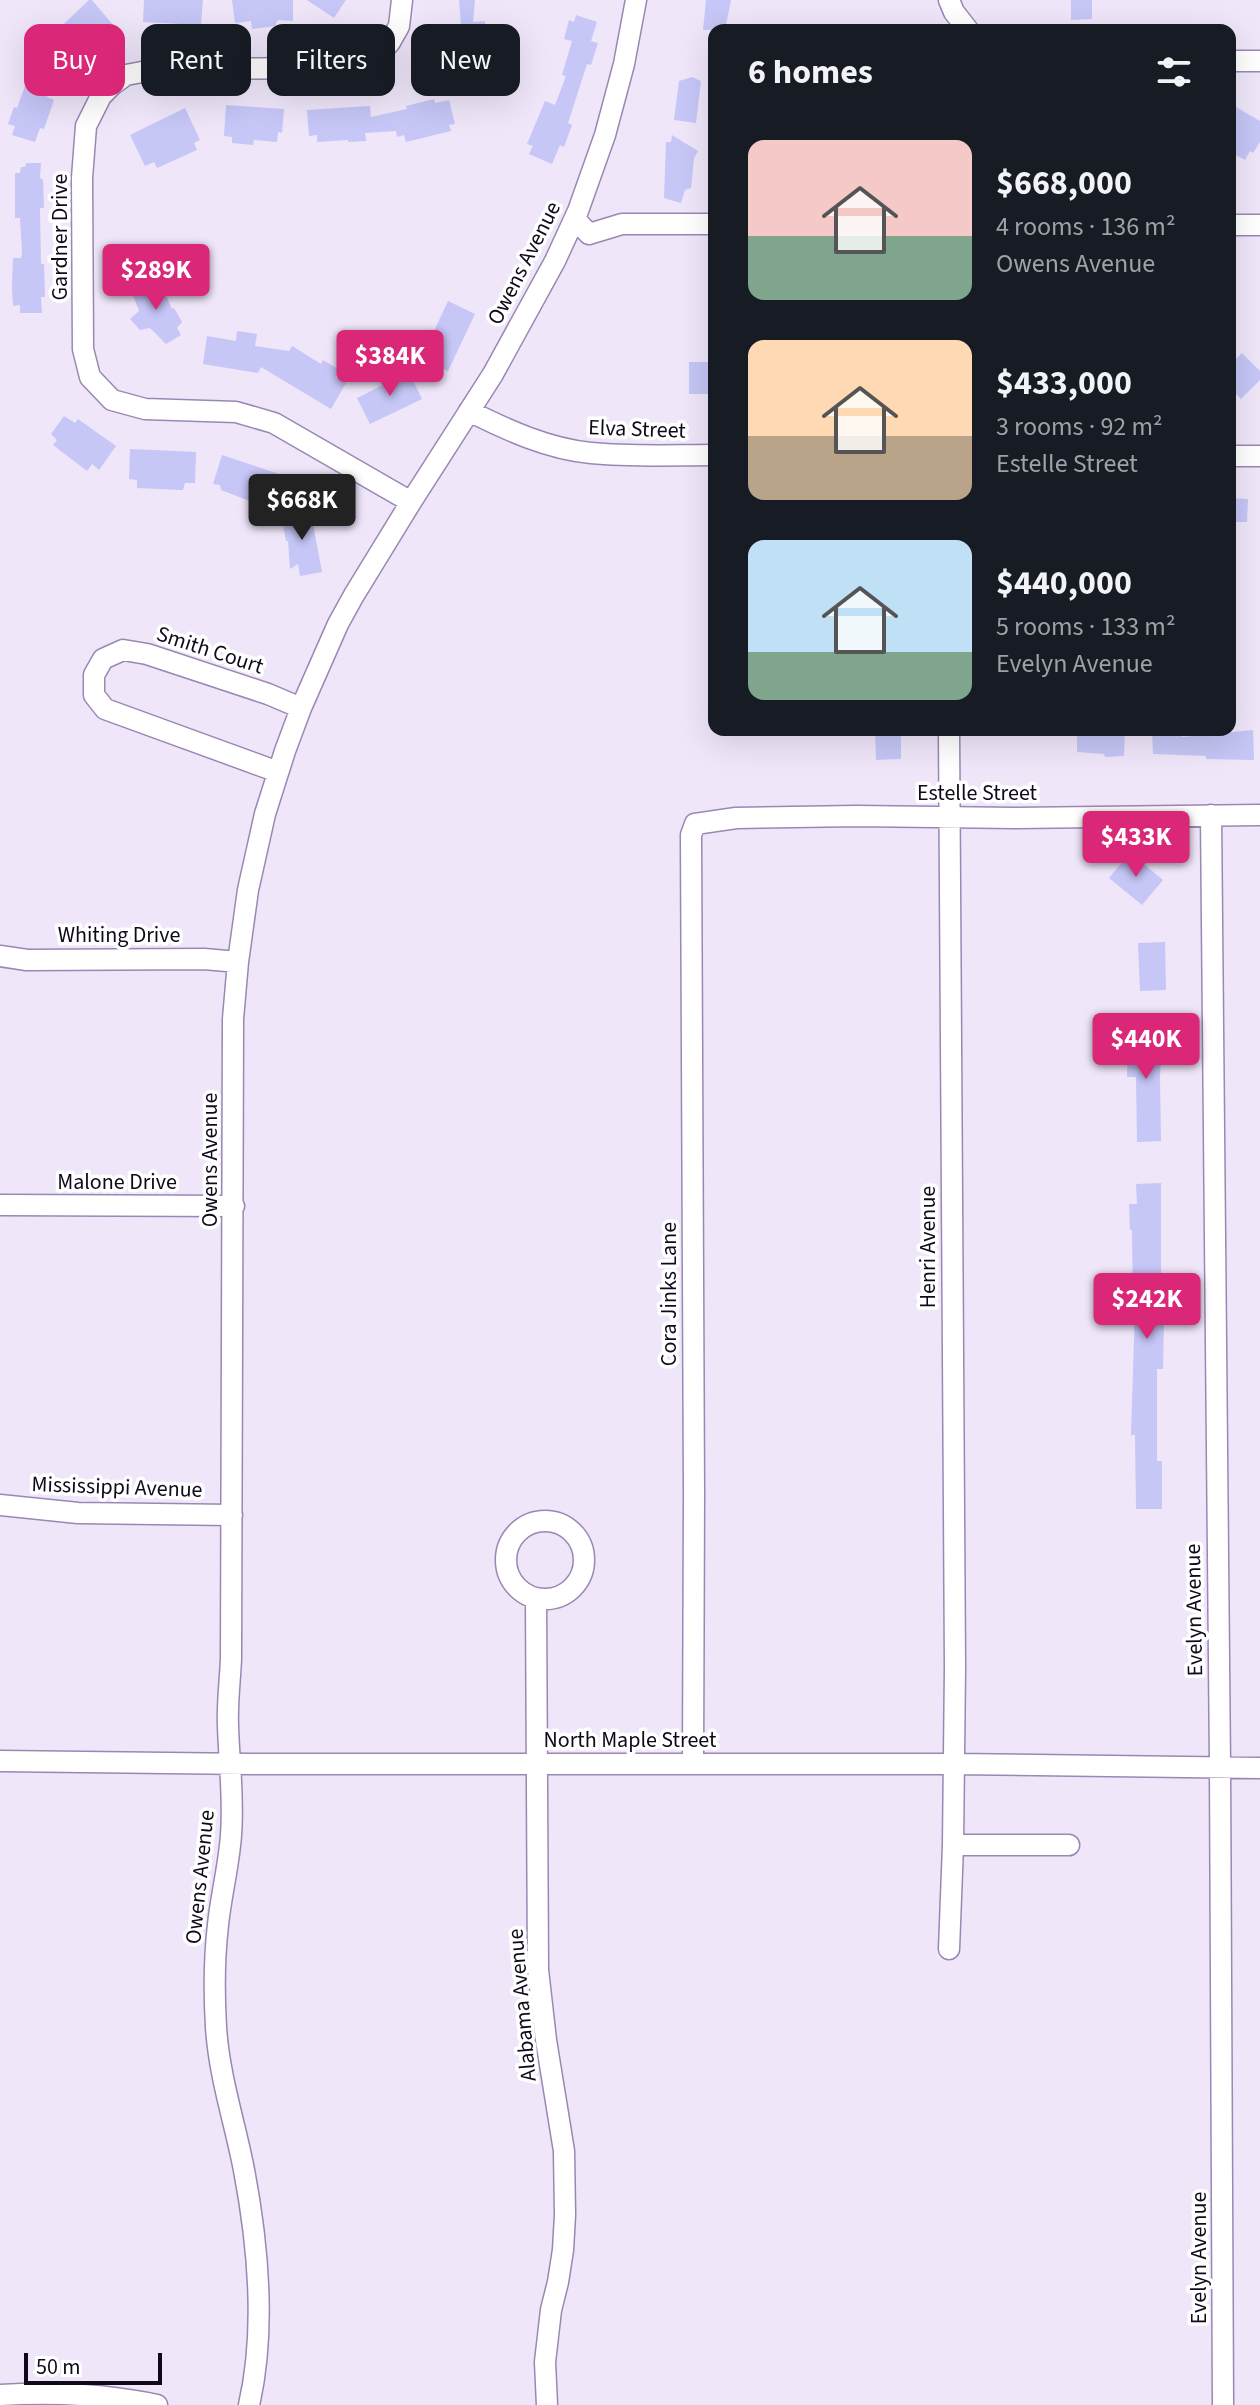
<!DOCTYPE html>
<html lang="en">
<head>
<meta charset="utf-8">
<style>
  :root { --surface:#171b24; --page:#20242c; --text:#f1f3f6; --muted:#9ea1a6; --accent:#db2777 }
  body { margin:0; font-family:"Source Sans 3",sans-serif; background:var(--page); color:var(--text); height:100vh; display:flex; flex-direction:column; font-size:30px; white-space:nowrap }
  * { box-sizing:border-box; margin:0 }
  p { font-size:26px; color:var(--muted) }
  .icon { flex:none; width:44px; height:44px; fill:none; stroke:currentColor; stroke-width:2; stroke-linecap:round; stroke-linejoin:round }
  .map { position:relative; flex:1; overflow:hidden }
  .details { position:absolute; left:708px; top:24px; width:528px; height:712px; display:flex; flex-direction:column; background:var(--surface); border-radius:16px; box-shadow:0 8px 32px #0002 }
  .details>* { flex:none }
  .top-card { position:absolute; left:24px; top:24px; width:564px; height:72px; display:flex; gap:16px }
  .scale { position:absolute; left:24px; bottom:20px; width:138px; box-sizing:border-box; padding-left:8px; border:4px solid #100919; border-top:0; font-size:22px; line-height:28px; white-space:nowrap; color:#100919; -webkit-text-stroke:6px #fff; paint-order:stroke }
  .price { position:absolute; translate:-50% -68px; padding:0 18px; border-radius:8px; background:var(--accent); color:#fff; font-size:26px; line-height:52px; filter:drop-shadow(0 2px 4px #0008) }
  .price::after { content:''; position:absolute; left:50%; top:48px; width:24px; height:18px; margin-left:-12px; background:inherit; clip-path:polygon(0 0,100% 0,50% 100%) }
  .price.selected { background:#222; color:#fff }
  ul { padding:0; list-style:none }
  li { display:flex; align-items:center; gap:24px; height:200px; padding:0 40px }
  li span { display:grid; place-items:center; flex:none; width:224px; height:160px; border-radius:16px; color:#555 }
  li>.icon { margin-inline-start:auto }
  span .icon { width:96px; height:96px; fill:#fffc; stroke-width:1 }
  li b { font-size:34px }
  h2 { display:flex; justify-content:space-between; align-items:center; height:96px; padding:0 40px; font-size:34px }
  .tag { padding:0 28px; border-radius:16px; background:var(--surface); box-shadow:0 8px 32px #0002; font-size:28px; line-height:72px }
  .tag.selected { background:var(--accent); color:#fff }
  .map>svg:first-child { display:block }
  .building { fill:#c6c6f7 }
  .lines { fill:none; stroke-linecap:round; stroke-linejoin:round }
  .minor-casing { stroke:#9b87b3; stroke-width:23 }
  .minor { stroke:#fff; stroke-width:20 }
  .labels { text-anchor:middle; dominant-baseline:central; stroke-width:7; stroke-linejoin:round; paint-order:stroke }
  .street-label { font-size:22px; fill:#100919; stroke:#fff }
</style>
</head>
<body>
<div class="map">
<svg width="1260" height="2405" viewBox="0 0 1260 2405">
  <rect width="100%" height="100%" fill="#efe6fa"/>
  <path class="building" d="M 89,0 L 92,0 L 113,25 L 64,68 L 50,37 Z
    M 144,0 L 203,0 L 201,25 L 143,22 Z
    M 232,0 L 293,0 L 293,21 L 278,20 L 275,26 L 252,29 L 251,21 L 235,23 Z
    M 307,0 L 346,0 L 334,18 Z
    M 459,0 L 475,0 L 473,22 L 485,21 L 488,74 L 482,75 L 482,81 L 464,82 L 464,67 L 460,65 L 458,38 L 462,38 Z
    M 706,0 L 731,0 L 725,30 L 703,30 Z
    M 1071,0 L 1092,0 L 1092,19 L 1071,20 Z
    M 576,15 L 597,22 L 591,41 L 598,43 L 591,65 L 587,64 L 568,123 L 572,125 L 564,147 L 560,145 L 552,164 L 529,154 L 533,146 L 527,144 L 545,101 L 555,105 L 566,76 L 562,75 L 572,41 L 564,39 L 569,20 L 574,22 Z
    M 692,77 L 701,81 L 696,123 L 674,120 L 679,81 Z
    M 36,80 L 51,86 L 47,97 L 54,100 L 44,129 L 40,128 L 35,142 L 12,135 L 15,126 L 8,124 L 14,107 L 17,108 L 26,83 L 34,86 Z
    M 434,99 L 435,103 L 449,100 L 455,124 L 449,125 L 451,131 L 406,142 L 404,135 L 397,137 L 396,131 L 365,133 L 366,141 L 348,142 L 348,140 L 317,142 L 317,135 L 309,136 L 307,110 L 370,106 L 371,117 L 407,109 L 406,106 Z
    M 226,105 L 284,109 L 282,133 L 278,132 L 277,142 L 254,140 L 253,145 L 232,143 L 232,137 L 224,136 Z
    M 1236,107 L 1260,121 L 1260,142 L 1253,153 L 1250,151 L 1245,160 L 1230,152 L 1230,118 Z
    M 185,108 L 200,140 L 194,143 L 197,150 L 157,168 L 154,162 L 145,166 L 130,135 Z
    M 672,135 L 698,151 L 694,158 L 691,188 L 685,190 L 681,203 L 664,198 L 666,142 L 671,142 Z
    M 26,163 L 41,163 L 40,178 L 43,180 L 44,208 L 40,208 L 41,264 L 44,264 L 45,297 L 41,297 L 42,313 L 20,313 L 20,305 L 13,306 L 12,287 L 13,258 L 21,258 L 22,252 L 20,218 L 15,218 L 15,173 L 20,173 L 21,167 L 25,167 Z
    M 157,276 L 172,309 L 174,308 L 182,322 L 177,328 L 181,335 L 166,344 L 150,328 L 140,330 L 130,319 L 139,311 L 133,295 Z
    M 448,301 L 475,314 L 448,371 L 422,359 L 426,351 L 419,345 L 426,329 L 433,333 Z
    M 237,331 L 257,334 L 255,346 L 289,351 L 292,346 L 321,364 L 323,360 L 340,370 L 336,377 L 346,383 L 331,409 L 261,367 L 258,373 L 203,364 L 207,336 L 236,341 Z
    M 1242,353 L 1260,371 L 1260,380 L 1241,399 L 1230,388 L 1230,365 Z
    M 689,362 L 714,362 L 714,394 L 689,394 Z
    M 409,372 L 422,399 L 370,424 L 357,398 Z
    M 64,416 L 75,423 L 78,419 L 116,446 L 99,470 L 92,464 L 87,471 L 53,445 L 57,440 L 51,434 Z
    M 130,449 L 196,452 L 195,483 L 185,483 L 183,490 L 137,488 L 137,480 L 129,479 Z
    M 222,455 L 282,475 L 270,509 L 221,490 L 220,485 L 213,484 Z
    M 1230,498 L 1248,499 L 1247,522 L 1230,522 Z
    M 310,508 L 322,572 L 300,576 L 298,564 L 290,569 L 288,541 L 286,541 L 281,514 Z
    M 875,730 L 901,730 L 901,759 L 876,760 Z
    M 1077,730 L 1125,730 L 1124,756 L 1105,757 L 1104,754 L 1077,752 Z
    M 1152,730 L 1182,730 L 1182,737 L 1253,730 L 1254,760 L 1206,759 L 1206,756 L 1153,754 Z
    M 1130,853 L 1163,880 L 1142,905 L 1109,878 Z
    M 1165,942 L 1166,990 L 1140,991 L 1138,943 Z
    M 1128,1030 L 1162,1031 L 1160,1078 L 1161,1141 L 1137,1142 L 1136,1077 L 1127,1077 Z
    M 1161,1183 L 1161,1316 L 1164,1316 L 1163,1369 L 1157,1369 L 1157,1461 L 1162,1461 L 1162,1509 L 1136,1509 L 1135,1435 L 1131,1435 L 1135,1308 L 1133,1309 L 1132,1230 L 1130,1230 L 1129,1204 L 1137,1204 L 1136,1184 Z"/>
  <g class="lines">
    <defs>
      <path id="minor" d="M 402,0 L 399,26 L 390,42 L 379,55 L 347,68 L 158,69 L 126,75 L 112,85 L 101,96 L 86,126 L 82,178 L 83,349 L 90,377 L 112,400 L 145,409 L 236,412 L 274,423 L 411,502
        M 949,0 L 954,12 L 968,30
        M 1230,61 L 1260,61
        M 575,219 L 589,234 L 622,224 L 714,224
        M 1230,225 L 1260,225
        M 469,411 C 507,430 548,449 591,453 C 631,457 673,455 714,455
        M 1230,456 L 1260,456
        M 278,772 L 105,709 L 94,695 L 94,675 L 103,659 L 123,650 L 147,654 L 268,694 L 301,708
        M 1211,815 L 1220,1766 L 1223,2405
        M 0,956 L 27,960 L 204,959 L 238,962
        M 0,1205 L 234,1206
        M 0,1505 L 78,1513 L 232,1515
        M506 1560a39 39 0 1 1 78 0a39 39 0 1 1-78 0Z
        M 536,1598 L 538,1970 L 546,2040 L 564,2151 L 565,2215 L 563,2250 L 558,2282 L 551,2310 L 545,2362 L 547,2405
        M 0,1761 L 250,1764 L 954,1764 L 1260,1768
        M 693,1764 L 694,1494 L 691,835 L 695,824 L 736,818 L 856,816 L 1015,818 L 1260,815
        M 953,1845 L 1069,1845
        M 949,1949 L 953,1845 L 955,1667 L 949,730
        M 0,2395 C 53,2392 105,2394 157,2405
        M 249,2405 C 266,2331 258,2244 244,2170 C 235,2123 219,2076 216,2027 C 214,1993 214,1959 218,1925 C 221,1895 229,1865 231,1835 C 234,1798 229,1762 228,1726 C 227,1704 230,1681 231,1659 L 233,1019 L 238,962 L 248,890 L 265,814 L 285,751 L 301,708 L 338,624 L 354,595 L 411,502 L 493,374 L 555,261 L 578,211 L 605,135 L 624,64 L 636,0"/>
    </defs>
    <use href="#minor" class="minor-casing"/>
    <use href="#minor" class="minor"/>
  </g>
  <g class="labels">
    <g class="street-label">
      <text transform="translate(60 237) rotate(-90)">Gardner Drive</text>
      <text transform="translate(524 263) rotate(-63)">Owens Avenue</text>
      <text transform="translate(637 429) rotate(2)">Elva Street</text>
      <text transform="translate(210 650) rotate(18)">Smith Court</text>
      <text x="977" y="793">Estelle Street</text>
      <text x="119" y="935">Whiting Drive</text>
      <text transform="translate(210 1160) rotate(-90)">Owens Avenue</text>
      <text x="117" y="1182">Malone Drive</text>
      <text transform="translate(928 1247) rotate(-90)">Henri Avenue</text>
      <text transform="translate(669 1294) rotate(-90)">Cora Jinks Lane</text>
      <text transform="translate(117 1487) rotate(2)">Mississippi Avenue</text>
      <text transform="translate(1194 1610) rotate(-91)">Evelyn Avenue</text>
      <text x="630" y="1740">North Maple Street</text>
      <text transform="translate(200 1877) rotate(-84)">Owens Avenue</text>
      <text transform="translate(522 2005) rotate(-95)">Alabama Avenue</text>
      <text transform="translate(1199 2258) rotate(-90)">Evelyn Avenue</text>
    </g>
  </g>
</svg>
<div class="scale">50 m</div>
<b class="price" style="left:156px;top:312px">$289K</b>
<b class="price" style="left:390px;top:398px">$384K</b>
<b class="price selected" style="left:302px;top:542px">$668K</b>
<b class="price" style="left:1136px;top:879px">$433K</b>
<b class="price" style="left:1146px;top:1081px">$440K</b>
<b class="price" style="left:1147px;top:1341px">$242K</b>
<div class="top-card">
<a class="tag selected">Buy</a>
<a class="tag">Rent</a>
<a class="tag">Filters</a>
<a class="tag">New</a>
</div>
<section class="details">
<h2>6 homes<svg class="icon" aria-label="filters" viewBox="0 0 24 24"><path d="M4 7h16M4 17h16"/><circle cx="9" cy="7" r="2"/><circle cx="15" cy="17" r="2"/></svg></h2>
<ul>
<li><span style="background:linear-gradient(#f6c9c9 60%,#7fa58c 0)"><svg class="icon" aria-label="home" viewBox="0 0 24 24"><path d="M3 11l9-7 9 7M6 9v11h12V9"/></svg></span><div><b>$668,000</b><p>4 rooms · 136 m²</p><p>Owens Avenue</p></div></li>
<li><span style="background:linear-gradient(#ffd9b3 60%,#b9a48a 0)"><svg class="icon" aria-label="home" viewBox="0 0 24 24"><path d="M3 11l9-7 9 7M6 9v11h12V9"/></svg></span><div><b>$433,000</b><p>3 rooms · 92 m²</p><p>Estelle Street</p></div></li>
<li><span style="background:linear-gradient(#bfe0f5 70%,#7fa58c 0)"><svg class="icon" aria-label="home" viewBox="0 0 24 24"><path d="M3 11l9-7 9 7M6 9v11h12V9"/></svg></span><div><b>$440,000</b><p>5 rooms · 133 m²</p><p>Evelyn Avenue</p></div></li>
</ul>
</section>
</div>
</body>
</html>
